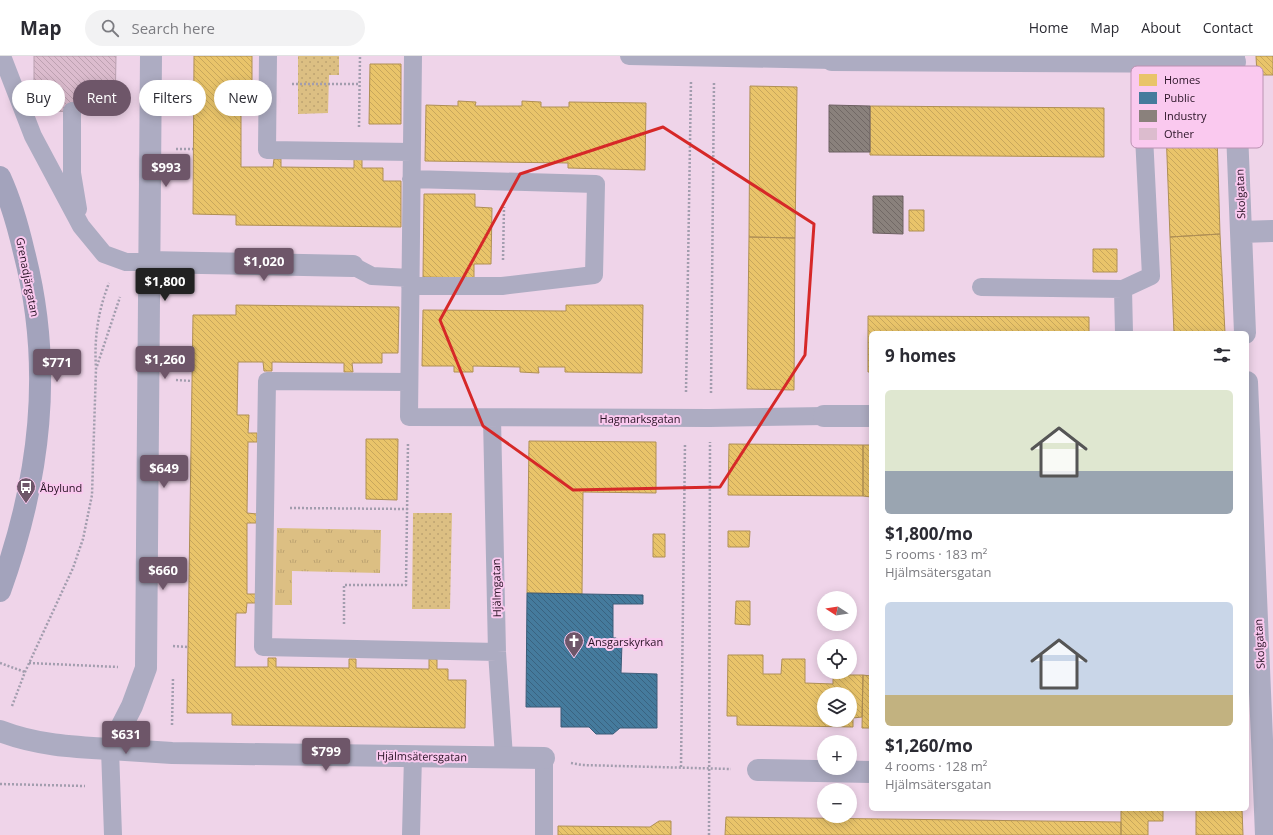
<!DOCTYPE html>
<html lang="en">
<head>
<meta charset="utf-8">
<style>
  :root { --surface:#fff; --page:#f2f2f3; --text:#2b2b33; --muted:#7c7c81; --line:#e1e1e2; --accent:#6e5669 }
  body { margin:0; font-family:"Open Sans",sans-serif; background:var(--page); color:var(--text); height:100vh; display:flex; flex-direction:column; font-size:15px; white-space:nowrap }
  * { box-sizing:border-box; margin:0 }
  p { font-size:13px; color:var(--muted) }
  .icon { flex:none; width:22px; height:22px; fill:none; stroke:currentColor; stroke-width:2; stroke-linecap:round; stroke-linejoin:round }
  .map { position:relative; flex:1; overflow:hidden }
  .sheet { position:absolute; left:869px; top:275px; width:380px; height:480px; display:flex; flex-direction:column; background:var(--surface); border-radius:6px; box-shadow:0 2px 10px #0003 }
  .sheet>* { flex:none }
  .top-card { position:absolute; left:12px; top:24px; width:380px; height:36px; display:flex; gap:8px }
  .needle { width:26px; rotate:282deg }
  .fabs { position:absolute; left:817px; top:535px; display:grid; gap:8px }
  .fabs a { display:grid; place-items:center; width:40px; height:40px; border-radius:50%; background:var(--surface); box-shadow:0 2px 10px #0003; font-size:20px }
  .price { position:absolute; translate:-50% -34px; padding:0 9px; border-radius:4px; background:var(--accent); color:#fff; font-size:13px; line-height:26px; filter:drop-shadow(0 1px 2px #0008) }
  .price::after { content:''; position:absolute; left:50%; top:24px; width:12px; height:9px; margin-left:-6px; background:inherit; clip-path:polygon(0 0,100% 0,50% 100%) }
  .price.current { background:#222; color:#fff }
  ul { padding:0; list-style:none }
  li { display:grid; align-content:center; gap:8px; height:212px; padding:0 16px }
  li span { display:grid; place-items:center; height:124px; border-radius:6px; color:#555 }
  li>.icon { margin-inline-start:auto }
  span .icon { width:72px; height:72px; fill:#fffc; stroke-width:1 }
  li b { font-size:17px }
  h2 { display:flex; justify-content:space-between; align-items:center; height:48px; padding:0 16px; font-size:17px }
  .tag { padding:0 14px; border-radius:18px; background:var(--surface); box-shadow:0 2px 10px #0003; font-size:14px; line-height:36px }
  .tag.current { background:var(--accent); color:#fff }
  header { display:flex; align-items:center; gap:24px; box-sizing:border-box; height:56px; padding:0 20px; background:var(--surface); border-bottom:1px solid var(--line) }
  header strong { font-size:19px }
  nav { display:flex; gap:22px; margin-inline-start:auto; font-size:14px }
  .search { width:280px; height:36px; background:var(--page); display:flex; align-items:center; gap:10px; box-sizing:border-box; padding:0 14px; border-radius:22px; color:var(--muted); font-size:15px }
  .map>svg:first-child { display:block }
  .grass { fill:url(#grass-tufts) }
  .park { fill:url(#park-dots) }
  .homes { fill:url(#homes-back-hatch); stroke:#af8f55; fill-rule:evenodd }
  .public { fill:url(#public-back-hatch); stroke:#3c5c79 }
  .industry { fill:url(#industry-back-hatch); stroke:#6d6062 }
  .building { fill:url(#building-back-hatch); stroke:#b9a0af }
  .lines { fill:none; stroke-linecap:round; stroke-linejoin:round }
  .path { stroke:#a29dae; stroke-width:2.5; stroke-dasharray:2 2; stroke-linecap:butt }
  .lane { stroke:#adacc2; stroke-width:18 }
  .street { stroke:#adacc2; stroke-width:22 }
  .secondary { stroke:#a3a3bc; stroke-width:22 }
  .marked { fill:none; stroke:#d62828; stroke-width:3; stroke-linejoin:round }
  .labels { text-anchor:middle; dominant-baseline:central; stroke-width:4; stroke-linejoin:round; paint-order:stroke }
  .street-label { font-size:11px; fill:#281224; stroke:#fac9ef }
  .poi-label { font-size:11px; fill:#281224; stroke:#fac9ef; text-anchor:start }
  .key { fill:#fac9ef; stroke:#bb92b2; stroke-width:1 }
  .key-label { font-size:11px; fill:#281224 }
</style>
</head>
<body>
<header>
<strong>Map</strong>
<div class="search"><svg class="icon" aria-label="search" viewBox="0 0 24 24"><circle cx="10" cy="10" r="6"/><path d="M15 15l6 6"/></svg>Search here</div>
<nav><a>Home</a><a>Map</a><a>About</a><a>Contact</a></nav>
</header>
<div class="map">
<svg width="1273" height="779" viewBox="0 0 1273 779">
  <defs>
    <pattern id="grass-tufts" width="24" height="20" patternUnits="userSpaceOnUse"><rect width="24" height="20" fill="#dcbf83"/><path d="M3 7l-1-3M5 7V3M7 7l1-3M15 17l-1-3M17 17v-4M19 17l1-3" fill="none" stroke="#bda371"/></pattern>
    <pattern id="park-dots" width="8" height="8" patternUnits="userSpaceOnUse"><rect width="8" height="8" fill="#dcbf83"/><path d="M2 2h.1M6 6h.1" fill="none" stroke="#bda371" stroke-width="1.8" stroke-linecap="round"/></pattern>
    <pattern id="homes-back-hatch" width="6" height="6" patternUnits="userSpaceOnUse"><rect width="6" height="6" fill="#e9c46a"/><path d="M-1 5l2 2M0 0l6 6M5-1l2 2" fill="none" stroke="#c8a75c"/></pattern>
    <pattern id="public-back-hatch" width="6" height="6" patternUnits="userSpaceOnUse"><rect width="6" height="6" fill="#457b9d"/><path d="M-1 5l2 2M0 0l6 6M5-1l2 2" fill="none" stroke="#3a6380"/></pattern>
    <pattern id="industry-back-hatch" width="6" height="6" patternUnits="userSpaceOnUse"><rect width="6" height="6" fill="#8a817c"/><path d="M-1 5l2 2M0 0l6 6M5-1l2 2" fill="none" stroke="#716865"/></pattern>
    <pattern id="building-back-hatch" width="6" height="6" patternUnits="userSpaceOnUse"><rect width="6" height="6" fill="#dcbcce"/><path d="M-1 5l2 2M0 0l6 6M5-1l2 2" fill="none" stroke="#bda1b1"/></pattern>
  </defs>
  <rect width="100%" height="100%" fill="#efd4e9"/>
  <path class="grass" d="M 277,472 L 381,474 L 380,517 L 292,515 L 292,549 L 275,549 Z"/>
  <path class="park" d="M 298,0 L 339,0 L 339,19 L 329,19 L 328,57 L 298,58 Z
    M 413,457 L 452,457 L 450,553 L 412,553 Z"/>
  <path class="homes" d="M 194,0 L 252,0 L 252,28 L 260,28 L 261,37 L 252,37 L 251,58 L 241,58 L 241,111 L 273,111 L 274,103 L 281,103 L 281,111 L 354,112 L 354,103 L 362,103 L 362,112 L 383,112 L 383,125 L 401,125 L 401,171 L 236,169 L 236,159 L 193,158 Z
    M 1256,0 L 1273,0 L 1273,19 L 1257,19 Z
    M 370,8 L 401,8 L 401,68 L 369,68 Z
    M 750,30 L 797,31 L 795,182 L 749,181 Z
    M 458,45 L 476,46 L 475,50 L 522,50 L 522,45 L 541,46 L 541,51 L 569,51 L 569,46 L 646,47 L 645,114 L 568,112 L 568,107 L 425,105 L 426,49 L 458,50 Z
    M 1216,46 L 1220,178 L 1170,181 L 1165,47 Z
    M 870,50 L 1104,52 L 1104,101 L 870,99 Z
    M 424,138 L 475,138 L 475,151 L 492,152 L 491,208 L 474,208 L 474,222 L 423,221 Z
    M 909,154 L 924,154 L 924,175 L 909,175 Z
    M 1220,178 L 1225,277 L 1174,277 L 1170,181 Z
    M 749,181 L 795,182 L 794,334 L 747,333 Z
    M 1093,193 L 1117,193 L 1117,216 L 1093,216 Z
    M 236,249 L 399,251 L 398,297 L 382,297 L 382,307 L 352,307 L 353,316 L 344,316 L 344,307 L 272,306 L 272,315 L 264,315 L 263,306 L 238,306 L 237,359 L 249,359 L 248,377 L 257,377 L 257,386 L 248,386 L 247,457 L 257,458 L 256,467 L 247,467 L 247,538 L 256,538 L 255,547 L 247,547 L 246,557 L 236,557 L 235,611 L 268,611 L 268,602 L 276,602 L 276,611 L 349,612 L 349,603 L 356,603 L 356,612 L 429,613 L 429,603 L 437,603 L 437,613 L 448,613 L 448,624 L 466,624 L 465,672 L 232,669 L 232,657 L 187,657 L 193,259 L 236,259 Z
    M 566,249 L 643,249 L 642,317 L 565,316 L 565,311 L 538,311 L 539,317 L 520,316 L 520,311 L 473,310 L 473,316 L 454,316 L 454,310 L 422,310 L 423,254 L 566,255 Z
    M 868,260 L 1089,261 L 1089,277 L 871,277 L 871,316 L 868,316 Z
    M 366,383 L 398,383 L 397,444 L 366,443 Z
    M 529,385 L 656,386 L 656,437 L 583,436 L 582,538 L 527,537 Z
    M 729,388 L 863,389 L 863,440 L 728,439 Z
    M 863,389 L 871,389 L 871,441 L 863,440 Z
    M 728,475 L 750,475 L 749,491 L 728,491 Z
    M 653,478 L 665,478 L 665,501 L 653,501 Z
    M 736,545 L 750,545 L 750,569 L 735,568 Z
    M 728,599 L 763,599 L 763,618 L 781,618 L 782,603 L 805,603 L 805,627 L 833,628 L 833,619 L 863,619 L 862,661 L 853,662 L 853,671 L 737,669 L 737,660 L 727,660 ZM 824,638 L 850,638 L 850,664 L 824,664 Z
    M 863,619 L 871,620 L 871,672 L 862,672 Z
    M 1121,753 L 1163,753 L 1163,765 L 1148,765 L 1148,779 L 1121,779 Z
    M 1242,753 L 1243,779 L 1196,779 L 1196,754 Z
    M 726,761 L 1121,766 L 1121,779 L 725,779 Z
    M 659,765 L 671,765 L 671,779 L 558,779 L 558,770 L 650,771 Z"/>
  <path class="public" d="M 527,537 L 643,539 L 643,548 L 613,548 L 613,582 L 616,582 L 622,587 L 621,617 L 657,618 L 657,672 L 620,672 L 613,678 L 596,678 L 589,671 L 561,671 L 561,651 L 526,651 Z"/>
  <path class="industry" d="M 829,49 L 870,50 L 870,96 L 829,96 Z
    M 873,140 L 903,140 L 903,178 L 873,177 Z"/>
  <path class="building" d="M 34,0 L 116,0 L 115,56 L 34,55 Z"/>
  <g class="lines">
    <path class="path" d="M 292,28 L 360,28
      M 359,71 L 360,0
      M 176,93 L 193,93
      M 503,204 L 504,151
      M 97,310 L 120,241
      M 176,324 L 192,325
      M 686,336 L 691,25
      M 711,337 L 714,26
      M 290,452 L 408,453
      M 344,568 L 344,529 L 406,529 L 408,386
      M 173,590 L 188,591
      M 0,607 L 25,616
      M 29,607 L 118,611
      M 12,650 L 25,616 L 73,512 L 83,483 L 92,439 L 96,312 C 94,282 98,255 109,227
      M 172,669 L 173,622
      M 571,707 L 582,709 L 731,713
      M 681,711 L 685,387
      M 0,728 L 85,730
      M 709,779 L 710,386"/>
    <path class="lane" d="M 2,0 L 33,80 L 81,170 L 104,198 L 126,206 L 148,206
      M 268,0 L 267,94 L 412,96
      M 413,0 L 409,361 L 710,362 L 824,360
      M 629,0 L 832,4
      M 72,55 L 72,117 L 78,153
      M 353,210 L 372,220 L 410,222
      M 410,230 L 502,230 L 594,219 L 596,128 L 411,123
      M 981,231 L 1123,233 L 1151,220 L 1140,0
      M 1123,233 L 1124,277
      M 409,326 L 267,325 L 263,591 L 497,596
      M 492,362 L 497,596 L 504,701
      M 110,693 L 113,779
      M 544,702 L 544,779
      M 411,779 L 413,700"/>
    <path class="street" d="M 1234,0 L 1245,277
      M 832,4 L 1235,6
      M 1241,176 L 1273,175
      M 148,206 L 353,210
      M 1247,326 L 1266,779
      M 824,360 L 871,360
      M 0,675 C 36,689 72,691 110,693 L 132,650 L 146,612 L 151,0
      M 110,693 L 172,697 L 544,702
      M 758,714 L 871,716"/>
    <path class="secondary" d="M 0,121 C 11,145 18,170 24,196 C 54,312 40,424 0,535"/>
  </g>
  <path class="marked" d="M 663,71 L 814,168 L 805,299 L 720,431 L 573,434 L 483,370 L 440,264 L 520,118 Z"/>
  <defs>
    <symbol id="bus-pin" viewBox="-11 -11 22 30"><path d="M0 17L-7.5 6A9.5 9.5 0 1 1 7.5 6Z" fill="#6e5669" stroke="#fac9ef"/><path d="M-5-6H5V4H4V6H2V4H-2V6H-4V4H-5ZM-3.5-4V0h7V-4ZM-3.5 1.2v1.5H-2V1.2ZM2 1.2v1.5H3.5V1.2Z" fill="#fff"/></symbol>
    <symbol id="church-pin" viewBox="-11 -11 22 30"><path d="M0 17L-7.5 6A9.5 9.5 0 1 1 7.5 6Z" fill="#6e5669" stroke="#fac9ef"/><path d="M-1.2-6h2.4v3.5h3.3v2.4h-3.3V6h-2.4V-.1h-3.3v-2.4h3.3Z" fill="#fff"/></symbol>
  </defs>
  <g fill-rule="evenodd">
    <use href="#bus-pin" x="15" y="420" width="22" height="30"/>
    <use href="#church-pin" x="563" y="574" width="22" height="30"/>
  </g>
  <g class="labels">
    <g class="street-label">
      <text transform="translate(1240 138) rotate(-92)">Skolgatan</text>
      <text transform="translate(28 221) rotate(79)">Grenadjärgatan</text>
      <text x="640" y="362">Hagmarksgatan</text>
      <text transform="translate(496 532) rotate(-91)">Hjälmgatan</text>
      <text transform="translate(1259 588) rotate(-93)">Skolgatan</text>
      <text transform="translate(422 700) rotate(1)">Hjälmsätersgatan</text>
    </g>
    <g class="poi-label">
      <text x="40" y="431">Åbylund</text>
      <text x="588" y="585">Ansgarskyrkan</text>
    </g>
  </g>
  <rect x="1131" y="10" width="132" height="82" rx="6" class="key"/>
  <rect x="1139" y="18" width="18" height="12" fill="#e9c46a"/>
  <rect x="1139" y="36" width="18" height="12" fill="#457b9d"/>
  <rect x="1139" y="54" width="18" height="12" fill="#8a817c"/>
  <rect x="1139" y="72" width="18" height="12" fill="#dcbcce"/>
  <g class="key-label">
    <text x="1164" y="28">Homes</text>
    <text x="1164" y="46">Public</text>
    <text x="1164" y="64">Industry</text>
    <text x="1164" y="82">Other</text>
  </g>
</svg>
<div class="fabs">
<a><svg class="needle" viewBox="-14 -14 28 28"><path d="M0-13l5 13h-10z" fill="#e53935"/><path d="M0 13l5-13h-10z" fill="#7c7c81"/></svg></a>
<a><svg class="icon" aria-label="locate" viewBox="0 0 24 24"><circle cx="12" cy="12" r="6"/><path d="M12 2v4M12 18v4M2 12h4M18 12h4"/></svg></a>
<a><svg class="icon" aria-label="layers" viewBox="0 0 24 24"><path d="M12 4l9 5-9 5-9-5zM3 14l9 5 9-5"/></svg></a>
<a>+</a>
<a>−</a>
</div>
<b class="price" style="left:166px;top:132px">$993</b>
<b class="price" style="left:264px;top:226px">$1,020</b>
<b class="price current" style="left:165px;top:246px">$1,800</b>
<b class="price" style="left:165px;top:324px">$1,260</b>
<b class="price" style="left:57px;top:327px">$771</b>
<b class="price" style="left:164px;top:433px">$649</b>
<b class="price" style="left:163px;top:535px">$660</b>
<b class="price" style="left:126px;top:699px">$631</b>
<b class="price" style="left:326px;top:716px">$799</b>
<div class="top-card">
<a class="tag">Buy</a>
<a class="tag current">Rent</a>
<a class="tag">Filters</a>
<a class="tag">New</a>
</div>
<section class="sheet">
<h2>9 homes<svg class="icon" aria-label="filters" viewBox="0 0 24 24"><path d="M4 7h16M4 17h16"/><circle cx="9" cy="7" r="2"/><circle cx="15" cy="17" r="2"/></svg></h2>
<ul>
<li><span style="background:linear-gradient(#dfe7d0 65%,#9aa5b1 0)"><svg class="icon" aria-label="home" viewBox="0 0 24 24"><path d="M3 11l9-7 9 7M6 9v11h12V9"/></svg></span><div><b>$1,800/mo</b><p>5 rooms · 183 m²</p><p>Hjälmsätersgatan</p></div></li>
<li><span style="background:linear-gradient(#c9d6e8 75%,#c2b280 0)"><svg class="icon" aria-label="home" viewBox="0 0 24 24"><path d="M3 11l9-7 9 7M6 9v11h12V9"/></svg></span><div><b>$1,260/mo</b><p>4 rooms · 128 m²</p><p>Hjälmsätersgatan</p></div></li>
</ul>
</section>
</div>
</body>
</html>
